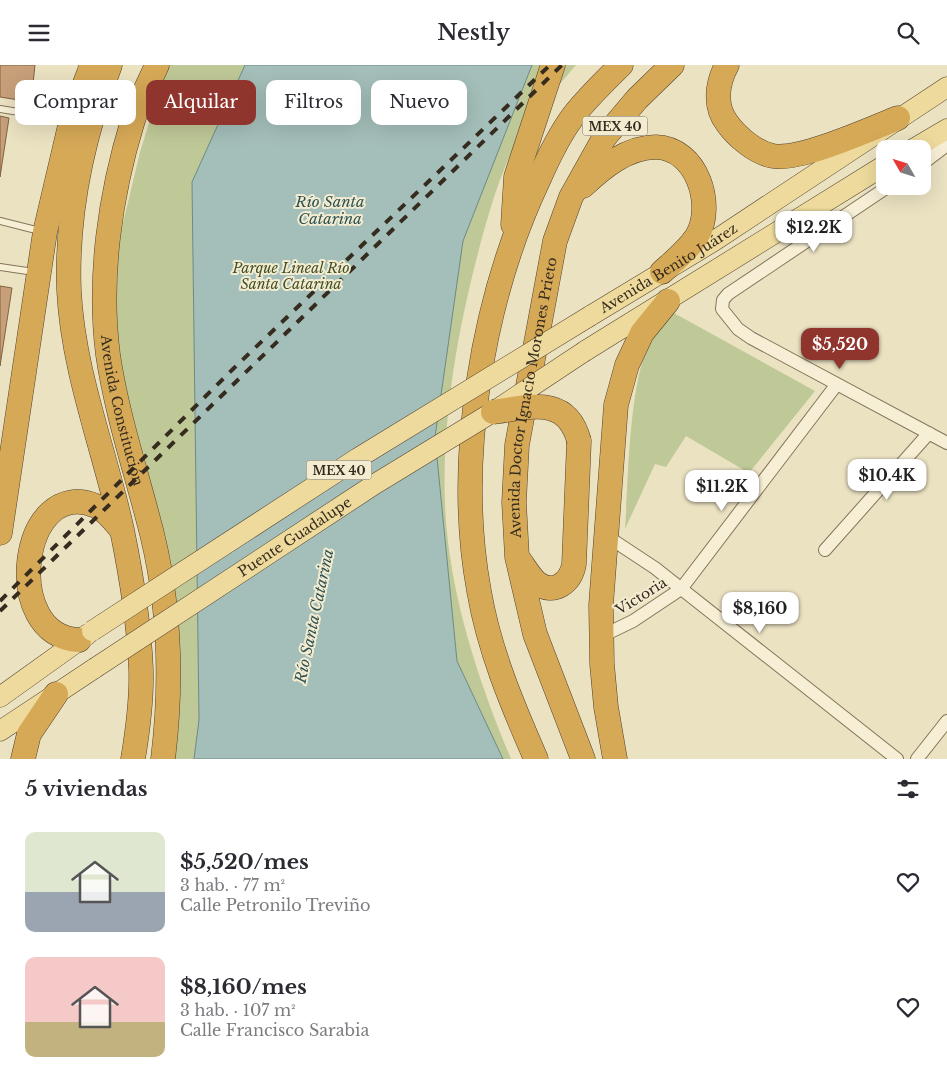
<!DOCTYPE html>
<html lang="es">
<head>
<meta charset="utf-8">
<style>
  :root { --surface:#fff; --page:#f2f2f3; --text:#2b2b33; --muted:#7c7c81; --accent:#90352e }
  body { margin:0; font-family:"Libre Baskerville",serif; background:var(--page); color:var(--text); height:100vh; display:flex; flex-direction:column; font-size:19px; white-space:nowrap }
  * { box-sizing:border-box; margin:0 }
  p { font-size:16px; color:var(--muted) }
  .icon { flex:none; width:28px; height:28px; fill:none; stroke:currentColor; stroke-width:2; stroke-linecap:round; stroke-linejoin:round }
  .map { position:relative; height:694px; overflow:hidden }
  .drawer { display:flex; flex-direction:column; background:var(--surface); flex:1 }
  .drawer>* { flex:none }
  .guide { position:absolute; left:15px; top:15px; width:500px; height:45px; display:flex; gap:10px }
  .needle { width:32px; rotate:309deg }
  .controls { position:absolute; left:876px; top:75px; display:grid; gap:10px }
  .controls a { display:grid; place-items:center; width:55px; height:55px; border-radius:10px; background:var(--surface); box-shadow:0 5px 20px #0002; font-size:25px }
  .price { position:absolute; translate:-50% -42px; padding:0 11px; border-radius:10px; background:#fff; color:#222; font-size:16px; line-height:32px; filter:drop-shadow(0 1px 2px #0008) }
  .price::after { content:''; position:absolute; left:50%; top:30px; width:15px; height:11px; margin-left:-8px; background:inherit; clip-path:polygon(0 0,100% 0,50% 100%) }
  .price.on { background:var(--accent); color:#fff }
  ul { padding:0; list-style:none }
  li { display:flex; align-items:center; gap:15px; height:125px; padding:0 25px }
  li span { display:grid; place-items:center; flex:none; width:140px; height:100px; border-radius:10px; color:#555 }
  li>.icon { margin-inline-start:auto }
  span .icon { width:60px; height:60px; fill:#fffc; stroke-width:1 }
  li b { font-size:21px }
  h2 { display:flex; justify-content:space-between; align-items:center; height:60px; padding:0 25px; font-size:21px }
  .chip { padding:0 18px; border-radius:10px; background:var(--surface); box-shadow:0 5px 20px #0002; font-size:18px; line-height:45px }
  .chip.on { background:var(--accent); color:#fff }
  header { display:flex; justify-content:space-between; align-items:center; height:65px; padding:0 25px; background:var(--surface); font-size:22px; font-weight:600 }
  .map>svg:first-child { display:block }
  .green { fill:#bfc897 }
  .water { fill:#a4beb9; stroke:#6c8b86 }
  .building { fill:#c7a07a; stroke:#826042 }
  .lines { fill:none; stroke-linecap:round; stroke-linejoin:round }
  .lane-casing { stroke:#84745a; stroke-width:8 }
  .street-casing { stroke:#84745a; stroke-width:14 }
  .primary-casing { stroke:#52422f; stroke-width:21 }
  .highway-casing { stroke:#52422f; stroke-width:25 }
  .lane { stroke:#f7efd5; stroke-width:6 }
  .street { stroke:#f7efd5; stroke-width:12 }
  .primary { stroke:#edda9c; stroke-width:20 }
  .highway { stroke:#d6a957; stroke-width:24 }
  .rail { stroke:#352b1e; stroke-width:4; stroke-dasharray:9 9; stroke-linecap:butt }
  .primary-bridge-casing { stroke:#52422f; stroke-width:21; stroke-linecap:butt }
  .highway-bridge-casing { stroke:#52422f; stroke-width:25; stroke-linecap:butt }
  .primary-bridge { stroke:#edda9c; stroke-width:20 }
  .highway-bridge { stroke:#d6a957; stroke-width:24 }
  .labels { text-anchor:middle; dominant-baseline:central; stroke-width:4; stroke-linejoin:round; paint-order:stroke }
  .shield { fill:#f3ecd1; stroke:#6e6554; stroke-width:1 }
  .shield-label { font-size:12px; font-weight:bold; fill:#352b1e }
  .park-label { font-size:14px; font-style:italic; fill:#425025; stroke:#f3ecd1 }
  .street-label { font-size:14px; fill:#352b1e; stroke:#f3ecd1 }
  .water-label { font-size:15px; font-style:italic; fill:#2e5354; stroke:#f3ecd1 }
</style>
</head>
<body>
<header><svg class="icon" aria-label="menu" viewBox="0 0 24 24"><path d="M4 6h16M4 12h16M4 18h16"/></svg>Nestly<svg class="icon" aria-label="search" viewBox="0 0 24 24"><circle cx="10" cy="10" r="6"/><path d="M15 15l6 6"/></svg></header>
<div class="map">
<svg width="947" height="694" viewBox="0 0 947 694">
  <rect width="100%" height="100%" fill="#ebe2c2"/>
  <path class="green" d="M 167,0 L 576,0 C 555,25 526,58 511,88 C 496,121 486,157 477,192 C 454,280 437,386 448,477 C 457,551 482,625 511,694 L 171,694 L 173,661 L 118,283 L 113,200 L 140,87 Z
    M 672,247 L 815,326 L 749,408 L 686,371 L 666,402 L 655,399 L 625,464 C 629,410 628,299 660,256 C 663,253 668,250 672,247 Z"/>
  <path class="water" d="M 245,0 L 532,0 L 463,176 L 435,372 L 457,596 L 503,694 L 194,694 L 199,655 L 192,117 Z"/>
  <path class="building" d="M 0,0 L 35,0 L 31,37 L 0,32 Z
    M 0,51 L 9,53 L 0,112 Z
    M 0,221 L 12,223 L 0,301 Z"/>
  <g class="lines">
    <defs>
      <path id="lane" d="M 0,44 L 25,48
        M 0,156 L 40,166
        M 0,202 L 34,207"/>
      <path id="street" d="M 922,99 L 947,80
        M 889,121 L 728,229 L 723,235 L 722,244 L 738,264 L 751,273 L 947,378
        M 605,470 L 655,503 L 897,694
        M 825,485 L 929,368
        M 602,571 L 633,556 L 681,524 L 837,319
        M 917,694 L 947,656"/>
      <g id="primary">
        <path d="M 913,84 L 947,64"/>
        <path id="s1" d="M 590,251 L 714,176 L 947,22"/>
        <path d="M 585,286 L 885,100"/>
        <path d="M 0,632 L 88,569"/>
        <path d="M 0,666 L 95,603"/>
      </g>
      <g id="highway">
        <path d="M 110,0 C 83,71 66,149 69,226 C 73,307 105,386 122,465 C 131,509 139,559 141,604 C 142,634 138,664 133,694"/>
        <path id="s2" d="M 157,0 C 149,18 139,37 133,55 C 110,130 98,213 108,290 C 117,351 137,409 152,469 C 170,542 172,620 163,694"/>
        <path d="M 727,0 C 717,18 714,41 727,58 C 737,72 756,88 773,91 C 800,96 870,64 898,53"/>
        <path d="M 583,121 C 602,103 627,82 656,82 C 697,83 715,140 697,171 C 688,185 674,196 662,207"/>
        <path d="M 513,160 L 516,112 L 553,0"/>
        <path d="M 0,468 L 45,167 L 72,52 L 92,0"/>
        <path d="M 520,496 C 525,503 530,512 537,518 C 554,531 571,517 574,499 L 579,376"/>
        <path d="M 79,575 C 0,572 20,409 96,441 C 106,445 114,456 121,464"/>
        <path d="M 23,694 L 29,669 L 56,629"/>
        <path d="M 536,694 C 512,639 489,585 479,526 C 455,396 482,235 538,116 C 548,93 559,70 574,50 C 588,32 605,16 621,0"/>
        <path id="s3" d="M 583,694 L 535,569 L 517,492 L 514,437 L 517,380 L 555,176 L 571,132 L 604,73 L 637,34 L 672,0"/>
        <path d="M 615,694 L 606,642 L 602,599 L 601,540 L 616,340 L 627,300 L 642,268 L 668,236"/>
      </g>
    </defs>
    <use href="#lane" class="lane-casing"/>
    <use href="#street" class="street-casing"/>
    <use href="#primary" class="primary-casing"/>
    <use href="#highway" class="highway-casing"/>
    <use href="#lane" class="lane"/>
    <use href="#street" class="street"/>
    <use href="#primary" class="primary"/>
    <use href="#highway" class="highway"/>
    <path class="rail" d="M 0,536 L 233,304 L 550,0
      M 0,546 L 562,0"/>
    <defs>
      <g id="primary-bridge">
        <path d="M 92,566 L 358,393 L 590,251"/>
        <path id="s4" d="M 95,603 L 375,419 L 493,347 L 585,286"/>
      </g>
      <path id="highway-bridge" d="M 493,347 C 530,342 567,330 579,376"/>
    </defs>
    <use href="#primary-bridge" class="primary-bridge-casing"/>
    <use href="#highway-bridge" class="highway-bridge-casing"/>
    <use href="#primary-bridge" class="primary-bridge"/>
    <use href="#highway-bridge" class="highway-bridge"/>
  </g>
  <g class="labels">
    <g class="shield">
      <rect x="582.5" y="51.5" width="65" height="19" rx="4"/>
      <rect x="306.5" y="395.5" width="65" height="19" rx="4"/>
    </g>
    <g class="shield-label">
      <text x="615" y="61">MEX 40</text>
      <text x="339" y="405">MEX 40</text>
    </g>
    <g class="park-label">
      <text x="291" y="203">Parque Lineal Río<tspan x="291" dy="16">Santa Catarina</tspan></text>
    </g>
    <g class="street-label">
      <text stroke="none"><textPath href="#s1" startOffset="92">Avenida Benito Juárez</textPath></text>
      <text stroke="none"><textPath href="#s3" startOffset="374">Avenida Doctor Ignacio Morones Prieto</textPath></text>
      <text stroke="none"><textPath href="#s2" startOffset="355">Avenida Constitución</textPath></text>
      <text stroke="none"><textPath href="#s4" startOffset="239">Puente Guadalupe</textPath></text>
      <text transform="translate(641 531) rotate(-32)">Victoria</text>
    </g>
    <g class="water-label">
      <text x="330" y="136">Río Santa<tspan x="330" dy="17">Catarina</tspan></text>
      <text transform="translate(314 551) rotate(-78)">Río Santa Catarina</text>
    </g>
  </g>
</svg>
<div class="controls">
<a><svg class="needle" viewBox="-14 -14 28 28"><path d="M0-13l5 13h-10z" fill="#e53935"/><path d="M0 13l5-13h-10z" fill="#7c7c81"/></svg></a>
</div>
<b class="price" style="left:814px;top:188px">$12.2K</b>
<b class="price on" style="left:840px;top:305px">$5,520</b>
<b class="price" style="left:887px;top:436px">$10.4K</b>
<b class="price" style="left:722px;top:447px">$11.2K</b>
<b class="price" style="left:760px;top:569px">$8,160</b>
<div class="guide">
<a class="chip">Comprar</a>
<a class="chip on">Alquilar</a>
<a class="chip">Filtros</a>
<a class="chip">Nuevo</a>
</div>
</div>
<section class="drawer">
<h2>5 viviendas<svg class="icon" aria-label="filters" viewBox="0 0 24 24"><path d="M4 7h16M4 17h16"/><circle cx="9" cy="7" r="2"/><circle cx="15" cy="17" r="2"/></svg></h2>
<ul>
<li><span style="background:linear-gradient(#dfe7d0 60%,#9aa5b1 0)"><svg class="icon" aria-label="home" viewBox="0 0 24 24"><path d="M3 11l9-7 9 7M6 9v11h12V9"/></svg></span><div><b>$5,520/mes</b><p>3 hab. · 77 m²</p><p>Calle Petronilo Treviño</p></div><svg class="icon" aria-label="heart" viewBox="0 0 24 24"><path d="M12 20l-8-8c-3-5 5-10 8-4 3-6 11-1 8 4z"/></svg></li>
<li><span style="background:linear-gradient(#f6c9c9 65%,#c2b280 0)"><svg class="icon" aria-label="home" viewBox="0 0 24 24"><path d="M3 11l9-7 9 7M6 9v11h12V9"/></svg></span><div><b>$8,160/mes</b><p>3 hab. · 107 m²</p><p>Calle Francisco Sarabia</p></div><svg class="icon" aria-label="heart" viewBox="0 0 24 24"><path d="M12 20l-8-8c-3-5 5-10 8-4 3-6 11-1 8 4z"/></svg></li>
</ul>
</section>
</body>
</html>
